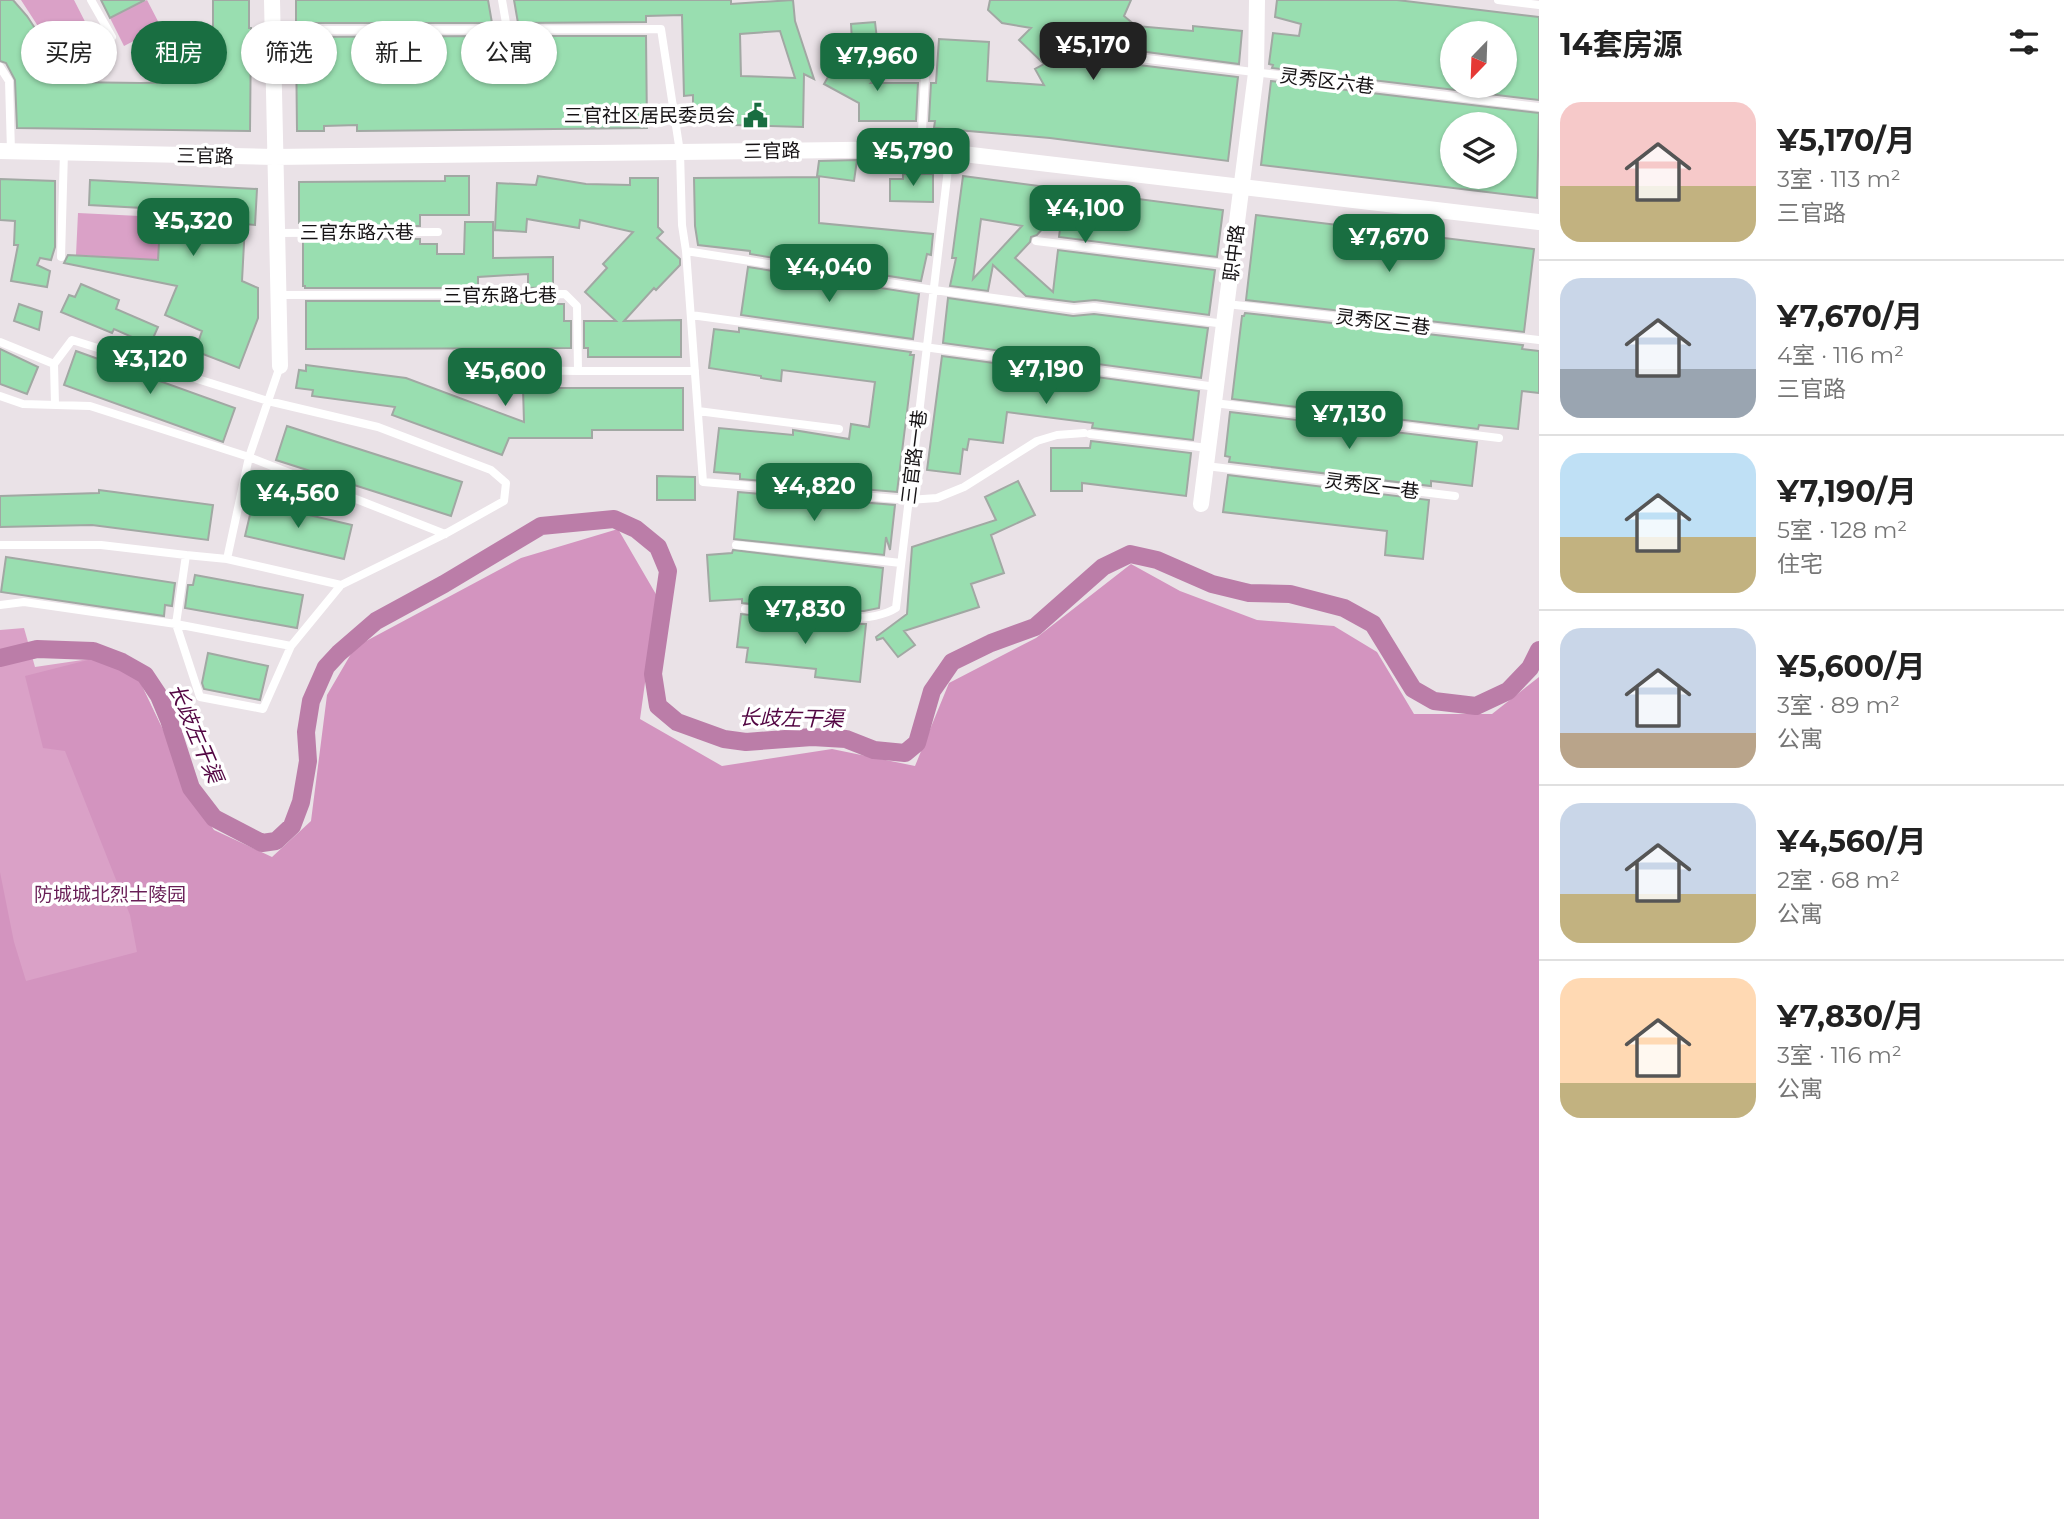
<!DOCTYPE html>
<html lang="zh">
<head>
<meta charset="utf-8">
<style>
  :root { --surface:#fff; --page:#f6f6f6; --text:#222; --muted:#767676; --line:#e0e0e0; --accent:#196e41 }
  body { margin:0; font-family:Montserrat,"Noto Sans SC",sans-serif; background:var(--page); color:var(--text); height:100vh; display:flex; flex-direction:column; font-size:26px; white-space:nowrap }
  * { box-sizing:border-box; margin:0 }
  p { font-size:23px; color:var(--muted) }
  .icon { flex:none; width:38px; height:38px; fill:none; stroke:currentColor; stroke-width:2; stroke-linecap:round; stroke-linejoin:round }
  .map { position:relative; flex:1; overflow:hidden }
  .details { display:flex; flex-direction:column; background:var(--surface); width:525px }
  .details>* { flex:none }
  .hud { position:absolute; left:21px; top:21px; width:665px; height:63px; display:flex; gap:14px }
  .needle { width:46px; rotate:203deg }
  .tools { position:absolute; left:1440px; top:21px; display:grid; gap:14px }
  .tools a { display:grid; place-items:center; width:77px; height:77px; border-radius:50%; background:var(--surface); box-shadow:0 2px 5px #0004; font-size:35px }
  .price { position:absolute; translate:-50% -60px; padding:0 16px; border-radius:14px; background:var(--accent); color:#fff; font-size:23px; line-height:46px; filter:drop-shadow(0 2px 4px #0008) }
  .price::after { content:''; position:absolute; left:50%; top:42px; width:21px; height:16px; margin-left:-10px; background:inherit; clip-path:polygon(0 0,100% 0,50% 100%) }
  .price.selected { background:#222; color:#fff }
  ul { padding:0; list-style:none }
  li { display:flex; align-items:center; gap:21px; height:175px; padding:0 21px }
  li+li { border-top:2px solid var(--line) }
  li span { display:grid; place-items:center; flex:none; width:196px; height:140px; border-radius:21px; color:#555 }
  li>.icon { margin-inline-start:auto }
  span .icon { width:84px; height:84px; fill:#fffc; stroke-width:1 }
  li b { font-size:30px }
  h2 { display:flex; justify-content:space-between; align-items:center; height:84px; padding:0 21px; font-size:30px }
  .chip { padding:0 24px; border-radius:32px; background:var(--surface); box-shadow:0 2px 5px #0004; font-size:24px; line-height:63px }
  .chip.selected { background:var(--accent); color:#fff }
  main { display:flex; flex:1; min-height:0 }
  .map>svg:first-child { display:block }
  .green { fill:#daa1c7 }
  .forest { fill:#d394bf }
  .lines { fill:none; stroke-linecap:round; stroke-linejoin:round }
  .canal { stroke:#bb7da8; stroke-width:18 }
  .building { fill:#99deb0; stroke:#a1a8a3; stroke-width:2; fill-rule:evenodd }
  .service { stroke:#fff; stroke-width:8 }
  .minor { stroke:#fff; stroke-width:16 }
  .labels { text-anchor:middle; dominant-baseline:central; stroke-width:7; stroke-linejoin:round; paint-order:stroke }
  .street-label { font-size:19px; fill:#161315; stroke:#fff }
  .poi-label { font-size:19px; fill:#161315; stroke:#fff; text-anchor:end }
  .park-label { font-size:19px; fill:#691f57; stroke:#fff }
  .water-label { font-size:21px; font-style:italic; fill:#520542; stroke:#fff }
</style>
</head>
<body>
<main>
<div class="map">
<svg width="1539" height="1519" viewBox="0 0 1539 1519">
  <rect width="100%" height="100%" fill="#eae2e7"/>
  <path class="green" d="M 21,0 L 74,0 L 103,57 L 69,74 Z
    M 147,0 L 161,27 L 124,46 L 110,18 Z
    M 78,213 L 160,217 L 158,260 L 76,255 Z
    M 24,628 L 35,667 L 96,658 L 117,666 L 139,680 L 174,753 L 185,790 L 214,831 L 223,924 L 0,1003 L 0,630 Z"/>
  <path class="forest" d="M 618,529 L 657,596 L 640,719 L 722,766 L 832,749 L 915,766 L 949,683 L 1036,638 L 1131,564 L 1180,591 L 1257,620 L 1334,626 L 1377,652 L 1414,714 L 1492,714 L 1539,677 L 1539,1519 L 0,1519 L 0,872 L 14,942 L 26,981 L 137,952 L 130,915 L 65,751 L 43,748 L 25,676 L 96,658 L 117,666 L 139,680 L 174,753 L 185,790 L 214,830 L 272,857 L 311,821 L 327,695 L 355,647 L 521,558 Z"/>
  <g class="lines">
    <path class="canal" d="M 0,658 L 37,649 L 93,651 L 122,662 L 145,675 L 159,696 L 169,720 L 191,788 L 214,818 L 262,843 L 276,841 L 292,826 L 301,802 L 308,761 L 306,732 L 311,701 L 326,667 L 339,653 L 376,621 L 444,584 L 541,526 L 614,519 L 636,529 L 658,547 L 668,571 L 653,674 L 658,706 L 677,722 L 724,739 L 746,742 L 812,737 L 846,739 L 874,750 L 905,753 L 917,743 L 932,691 L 952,662 L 991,643 L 1035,627 L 1103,567 L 1130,554 L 1157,560 L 1212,584 L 1249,593 L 1290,594 L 1344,608 L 1373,624 L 1413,689 L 1434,701 L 1476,706 L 1508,691 L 1530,668 L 1539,650"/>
  </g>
  <path class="building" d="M 0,0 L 13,0 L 27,16 L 65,74 L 65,82 L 141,83 L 194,82 L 195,27 L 213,28 L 213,0 L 249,0 L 249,28 L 251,28 L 250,131 L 17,128 L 15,80 L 6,63 L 0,61 Z
    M 101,0 L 145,0 L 110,18 Z
    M 296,0 L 488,0 L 492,23 L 296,23 Z
    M 514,0 L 731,0 L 731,4 L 793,0 L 795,21 L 814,79 L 804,74 L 803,127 L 734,125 L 734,121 L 693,120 L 693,95 L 684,96 L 682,15 L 646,16 L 646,22 L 518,23 ZM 780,31 L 795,78 L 741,76 L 740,34 Z
    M 990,0 L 1131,0 L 1124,16 L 1136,26 L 1193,31 L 1193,26 L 1242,31 L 1239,64 L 1116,48 L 1110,51 L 1108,55 L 1114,62 L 1238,77 L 1228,161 L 1050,138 L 934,128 L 935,121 L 929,121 L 931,83 L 936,83 L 939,39 L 989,42 L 987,81 L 1044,85 L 1035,69 L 1044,64 L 1019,40 L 1031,28 L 1002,23 L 988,10 Z
    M 1277,0 L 1397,0 L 1539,17 L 1539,100 L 1272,68 L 1273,65 L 1269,64 L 1273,33 L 1299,36 L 1301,24 L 1275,17 ZM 1452,33 L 1505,33 L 1505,86 L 1452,86 Z
    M 875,22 L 877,39 L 852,41 L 851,24 Z
    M 494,36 L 494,42 L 521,42 L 520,36 L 646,36 L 647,128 L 357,131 L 357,125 L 324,126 L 324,131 L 297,131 L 296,37 Z
    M 881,51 L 892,63 L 871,83 L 918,83 L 916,121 L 859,121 L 859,103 L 824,84 L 833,68 L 852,78 Z
    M 1271,81 L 1539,113 L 1537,198 L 1261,165 ZM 1452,124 L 1505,124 L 1505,177 L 1452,177 Z
    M 857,160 L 854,181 L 817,176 L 819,161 Z
    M 903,174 L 933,174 L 933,202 L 890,201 L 890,179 L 903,179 Z
    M 445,176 L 469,176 L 469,215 L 420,215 L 420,226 L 302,226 L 302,223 L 299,223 L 299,182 L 445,181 Z
    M 538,176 L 586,184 L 630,185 L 630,178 L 658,178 L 658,227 L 663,232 L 657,238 L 680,259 L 680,265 L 656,290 L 654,288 L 624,321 L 681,320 L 681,357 L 588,357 L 588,348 L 584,348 L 584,321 L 616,321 L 585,292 L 607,268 L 603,264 L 633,232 L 580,220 L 579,228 L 527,219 L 526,232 L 495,230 L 497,183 L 536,185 Z
    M 963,176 L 1223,210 L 1217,257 L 1059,237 L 1063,206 L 1037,235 L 1031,237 L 1030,242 L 1015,258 L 1053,292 L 1058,250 L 1215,270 L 1209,315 L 1095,300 L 1074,302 L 1026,296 L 993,265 L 988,291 L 950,286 L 956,258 L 952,258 ZM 981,219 L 1022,226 L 973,279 Z
    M 819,177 L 819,223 L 933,234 L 931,255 L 927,254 L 921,281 L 750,254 L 750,251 L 698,245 L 695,226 L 694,178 Z
    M 0,179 L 55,181 L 55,247 L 51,260 L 40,258 L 37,265 L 50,271 L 47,287 L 11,281 L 18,245 L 14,245 L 15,221 L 0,220 Z
    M 90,180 L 257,189 L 255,225 L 245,224 L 242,281 L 258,288 L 258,318 L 239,368 L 195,351 L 202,331 L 165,315 L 177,286 L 64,263 L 68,255 L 158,260 L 161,209 L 89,205 Z
    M 1256,215 L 1534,249 L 1524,332 L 1246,300 Z
    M 465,222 L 493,222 L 493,258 L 553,257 L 553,287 L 528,288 L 528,274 L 478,277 L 478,288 L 305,288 L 305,286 L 303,286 L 303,239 L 420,239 L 420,244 L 437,244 L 437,254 L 464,254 Z
    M 748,267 L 919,294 L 913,339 L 741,315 Z
    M 81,284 L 119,300 L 116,309 L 158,327 L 150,345 L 114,329 L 112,333 L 61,312 L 69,295 L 75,297 Z
    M 948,298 L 1073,316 L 1094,314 L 1208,328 L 1201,378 L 943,343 Z
    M 306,301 L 478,301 L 479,304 L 504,304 L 553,301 L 553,304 L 564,304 L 564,321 L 571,321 L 571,348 L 306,349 Z
    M 19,304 L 42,312 L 39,330 L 14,321 Z
    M 1245,313 L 1523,345 L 1522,349 L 1539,351 L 1539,393 L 1522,391 L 1518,429 L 1479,425 L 1478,429 L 1232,399 L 1242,316 L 1244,316 Z
    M 739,328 L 911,352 L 910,355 L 914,355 L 897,492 L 740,479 L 740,474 L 714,472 L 719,428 L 793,435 L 793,430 L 849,439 L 851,424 L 869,427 L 875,382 L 782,370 L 781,381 L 761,378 L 761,376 L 709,368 L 714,329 L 739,332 Z
    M 0,349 L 38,367 L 27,394 L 0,384 Z
    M 76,351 L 235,408 L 223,442 L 64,385 Z
    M 942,356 L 1199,391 L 1193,440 L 1092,428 L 1093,423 L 1007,412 L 1003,443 L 969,439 L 967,450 L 963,449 L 960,474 L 927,470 Z
    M 306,365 L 406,378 L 524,422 L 523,388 L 683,388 L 683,430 L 592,430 L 592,438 L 509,438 L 502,455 L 392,415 L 395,407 L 312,396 L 313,390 L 296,388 L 299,370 L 306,371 Z
    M 1230,412 L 1477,442 L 1472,486 L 1431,481 L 1431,486 L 1229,462 L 1230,457 L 1225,456 Z
    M 287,426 L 462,482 L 451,516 L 276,460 Z
    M 1091,441 L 1191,453 L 1186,496 L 1082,483 L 1082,491 L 1051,491 L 1051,448 L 1090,448 Z
    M 1228,475 L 1429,500 L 1423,559 L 1385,555 L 1387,531 L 1223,512 Z
    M 657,476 L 695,477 L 695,500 L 657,500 Z
    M 1018,481 L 1035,515 L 991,535 L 1004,573 L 971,584 L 979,607 L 904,631 L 915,645 L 898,657 L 883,638 L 877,640 L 876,637 L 907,614 L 912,547 L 996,520 L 985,497 Z
    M 99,490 L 213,505 L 208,540 L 92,525 L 0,527 L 0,496 L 99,493 Z
    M 738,492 L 895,505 L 890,550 L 886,537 L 884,555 L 734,539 Z
    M 253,502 L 352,525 L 344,559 L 245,536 Z
    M 733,550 L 883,568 L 879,608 L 864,611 L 824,611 L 742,603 L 742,599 L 710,601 L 707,555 L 732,553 Z
    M 6,557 L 175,583 L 172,606 L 165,605 L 164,616 L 1,592 Z
    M 195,575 L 303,595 L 297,628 L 185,608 L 188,585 L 193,585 Z
    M 741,614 L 823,624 L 866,624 L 860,682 L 815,677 L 816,669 L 746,662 L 748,648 L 737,647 Z
    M 208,653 L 268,666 L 260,700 L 204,689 L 202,683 Z"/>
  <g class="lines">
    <path class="service" d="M 91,0 L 112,37
      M 502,0 L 507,29
      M 1498,0 L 1539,5
      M 273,30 L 661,29 L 680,152 L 682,225 L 686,251 L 703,482 L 909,500 L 937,498 L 964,487 L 1037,441 L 1057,435 L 1084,433
      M 1115,55 L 1539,107
      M 0,67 L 9,81 L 11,151
      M 921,149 L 927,39
      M 276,233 L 438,232
      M 1036,241 L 1232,265
      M 686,251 L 934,290 L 1074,309 L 1094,307 L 1225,324
      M 61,257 L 64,152
      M 278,295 L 565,294 L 577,306 L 578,371 L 695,371
      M 1227,304 L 1539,340
      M 691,315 L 1216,387
      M 0,342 L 54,364 L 55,405
      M 510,370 L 578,371
      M 0,396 L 23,404 L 90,406 L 249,457 L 445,534
      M 1214,403 L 1499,438
      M 698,411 L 839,429
      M 1090,434 L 1208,448
      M 1206,466 L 1455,496
      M 0,545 L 101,545 L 186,555 L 227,559 L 341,585 L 445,534 L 504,501 L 506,483 L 491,470 L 378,427 L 268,401 L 72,340 L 54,364
      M 736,545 L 901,563
      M 186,555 L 176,624 L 291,646 L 341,585
      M 227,559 L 249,457 L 280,366
      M 0,605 L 24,602 L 176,624 L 200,697 L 263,709 L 291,646
      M 745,609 C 784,613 864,629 896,608 L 950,152"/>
    <path class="minor" d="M 272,0 L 280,366
      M 0,151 L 274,157 L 921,149 L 1539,222
      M 1201,504 L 1256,73 L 1257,0"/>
  </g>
  <defs>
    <symbol id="civic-bare" viewBox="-9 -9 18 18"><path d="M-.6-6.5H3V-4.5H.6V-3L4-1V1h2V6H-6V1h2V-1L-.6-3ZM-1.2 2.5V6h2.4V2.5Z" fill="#196e41" stroke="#fff" stroke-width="2.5" paint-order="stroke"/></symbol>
  </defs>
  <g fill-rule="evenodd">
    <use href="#civic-bare" x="738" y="98" width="35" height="35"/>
  </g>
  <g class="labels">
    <g class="street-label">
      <text transform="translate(1327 81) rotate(7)">灵秀区六巷</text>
      <text transform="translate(772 151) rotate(-1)">三官路</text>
      <text transform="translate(205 156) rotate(1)">三官路</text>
      <text x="357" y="232">三官东路六巷</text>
      <text transform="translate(1234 253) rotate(-83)">职中路</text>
      <text x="500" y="295">三官东路七巷</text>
      <text transform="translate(1383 322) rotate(7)">灵秀区三巷</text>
      <text transform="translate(914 457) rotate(-83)">三官路一巷</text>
      <text transform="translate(1372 486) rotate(7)">灵秀区一巷</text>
    </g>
    <g class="poi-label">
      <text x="735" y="115">三官社区居民委员会</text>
    </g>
    <g class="park-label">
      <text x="110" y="894">防城城北烈士陵园</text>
    </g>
    <g class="water-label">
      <text transform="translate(791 718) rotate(1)">长歧左干渠</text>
      <text transform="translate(196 733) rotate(67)">长歧左干渠</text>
    </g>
  </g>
</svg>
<div class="tools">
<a><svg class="needle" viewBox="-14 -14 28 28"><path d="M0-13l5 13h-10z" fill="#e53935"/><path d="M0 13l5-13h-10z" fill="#767676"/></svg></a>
<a><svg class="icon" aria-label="layers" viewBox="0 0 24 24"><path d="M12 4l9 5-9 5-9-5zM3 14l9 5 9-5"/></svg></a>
</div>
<b class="price selected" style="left:1093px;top:82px">¥5,170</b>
<b class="price" style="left:877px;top:93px">¥7,960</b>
<b class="price" style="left:913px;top:188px">¥5,790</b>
<b class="price" style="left:1085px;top:245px">¥4,100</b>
<b class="price" style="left:193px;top:258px">¥5,320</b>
<b class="price" style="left:1389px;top:274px">¥7,670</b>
<b class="price" style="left:829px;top:304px">¥4,040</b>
<b class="price" style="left:150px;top:396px">¥3,120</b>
<b class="price" style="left:1046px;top:406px">¥7,190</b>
<b class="price" style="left:505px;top:408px">¥5,600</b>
<b class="price" style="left:1349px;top:451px">¥7,130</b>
<b class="price" style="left:814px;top:523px">¥4,820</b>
<b class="price" style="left:298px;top:530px">¥4,560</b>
<b class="price" style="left:805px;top:646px">¥7,830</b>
<div class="hud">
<a class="chip">买房</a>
<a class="chip selected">租房</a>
<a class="chip">筛选</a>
<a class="chip">新上</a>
<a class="chip">公寓</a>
</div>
</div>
<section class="details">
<h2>14套房源<svg class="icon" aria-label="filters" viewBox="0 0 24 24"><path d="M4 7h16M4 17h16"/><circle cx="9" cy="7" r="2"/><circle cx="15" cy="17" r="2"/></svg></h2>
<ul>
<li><span style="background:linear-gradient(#f6c9c9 60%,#c2b280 0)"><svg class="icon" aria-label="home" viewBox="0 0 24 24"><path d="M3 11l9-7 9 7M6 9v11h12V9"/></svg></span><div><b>¥5,170/月</b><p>3室 · 113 m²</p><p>三官路</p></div></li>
<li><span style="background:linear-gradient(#c9d6e8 65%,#9aa5b1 0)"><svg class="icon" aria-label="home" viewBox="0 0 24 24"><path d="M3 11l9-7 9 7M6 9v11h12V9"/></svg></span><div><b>¥7,670/月</b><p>4室 · 116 m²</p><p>三官路</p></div></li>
<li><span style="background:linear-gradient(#bfe0f5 60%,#c2b280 0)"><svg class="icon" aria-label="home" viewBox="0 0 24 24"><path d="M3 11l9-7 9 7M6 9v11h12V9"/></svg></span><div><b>¥7,190/月</b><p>5室 · 128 m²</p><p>住宅</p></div></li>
<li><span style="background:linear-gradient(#c9d6e8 75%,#b9a48a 0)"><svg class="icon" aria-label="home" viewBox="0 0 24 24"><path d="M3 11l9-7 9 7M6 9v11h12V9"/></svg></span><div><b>¥5,600/月</b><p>3室 · 89 m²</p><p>公寓</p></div></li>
<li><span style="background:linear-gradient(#c9d6e8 65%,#c2b280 0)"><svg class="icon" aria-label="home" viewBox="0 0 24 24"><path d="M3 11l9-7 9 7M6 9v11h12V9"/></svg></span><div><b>¥4,560/月</b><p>2室 · 68 m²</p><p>公寓</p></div></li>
<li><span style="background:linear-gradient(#ffd9b3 75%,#c2b280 0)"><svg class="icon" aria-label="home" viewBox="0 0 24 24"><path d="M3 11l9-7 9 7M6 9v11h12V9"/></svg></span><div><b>¥7,830/月</b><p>3室 · 116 m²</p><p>公寓</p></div></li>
</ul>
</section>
</main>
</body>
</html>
